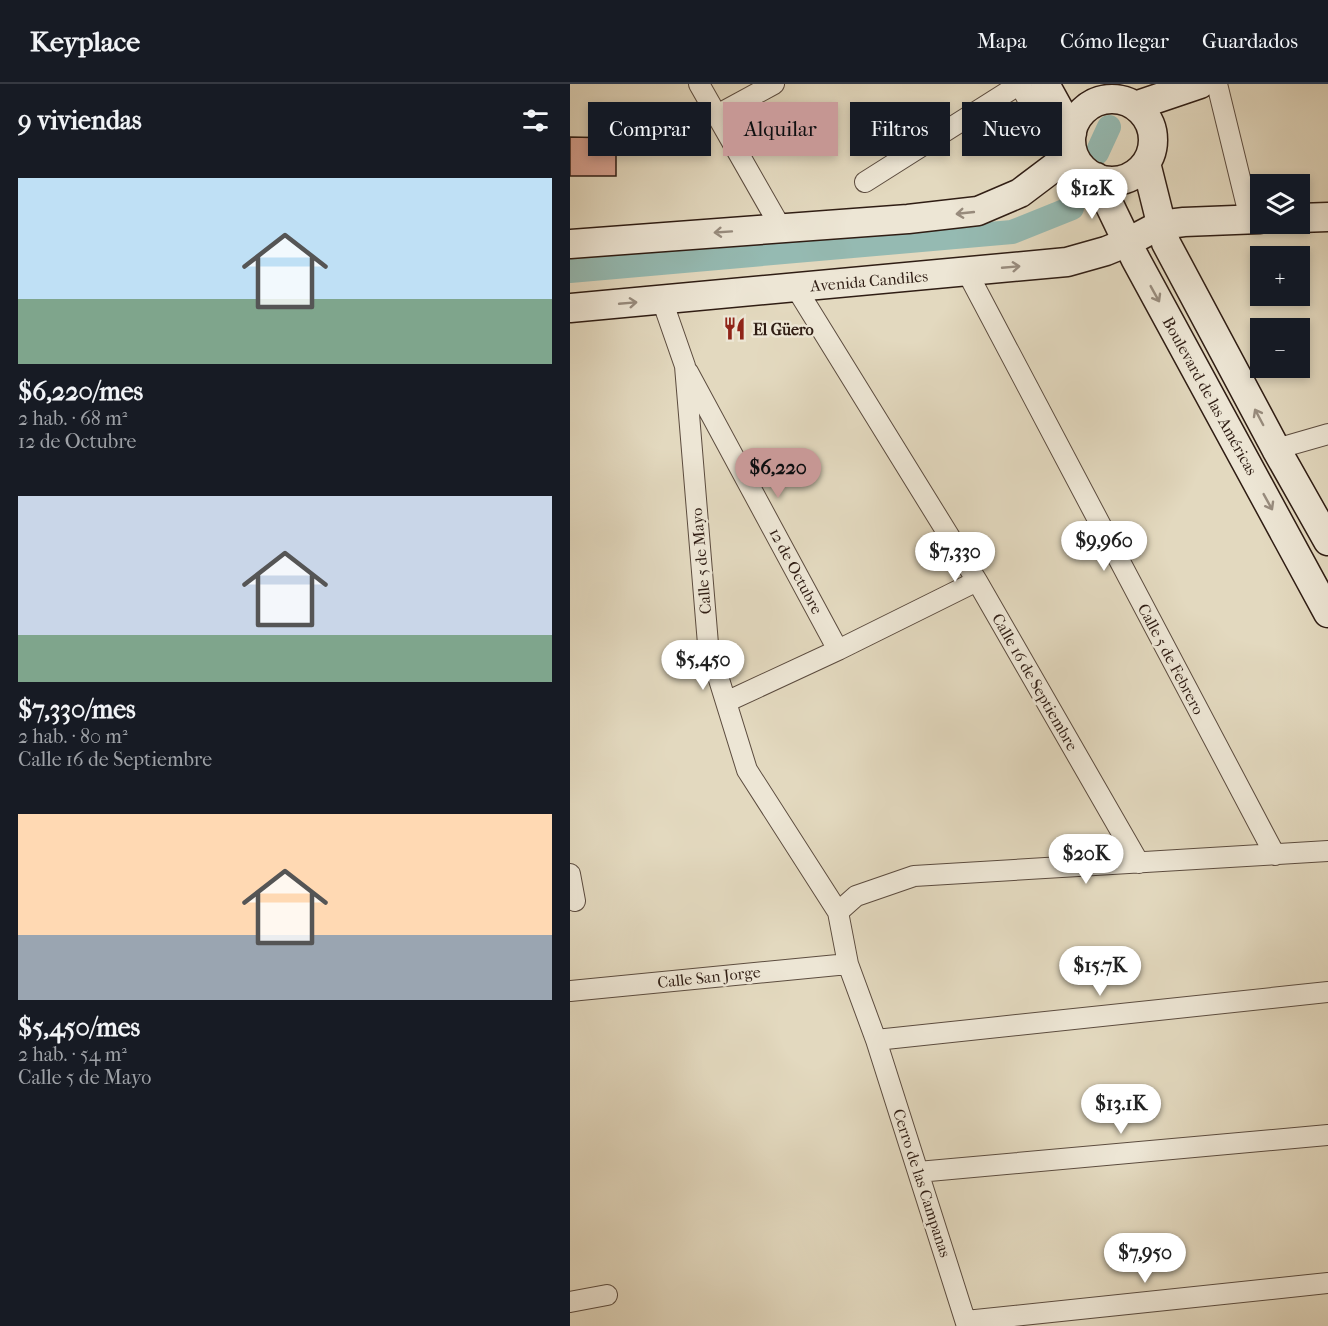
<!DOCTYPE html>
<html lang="es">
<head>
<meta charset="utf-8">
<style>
  :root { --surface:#171b24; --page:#242831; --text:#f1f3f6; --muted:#9ea1a6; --line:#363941; --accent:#c59692 }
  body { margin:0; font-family:"IM FELL French Canon",serif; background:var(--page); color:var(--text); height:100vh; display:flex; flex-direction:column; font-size:22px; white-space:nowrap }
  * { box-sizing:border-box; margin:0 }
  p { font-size:20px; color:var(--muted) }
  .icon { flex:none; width:33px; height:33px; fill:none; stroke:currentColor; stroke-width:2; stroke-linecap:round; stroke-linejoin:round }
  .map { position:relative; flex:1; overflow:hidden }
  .side { display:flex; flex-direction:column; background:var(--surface); width:570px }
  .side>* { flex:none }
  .top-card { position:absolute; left:18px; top:18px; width:570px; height:54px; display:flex; gap:12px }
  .buttons { position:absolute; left:680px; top:90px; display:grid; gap:12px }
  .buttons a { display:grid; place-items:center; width:60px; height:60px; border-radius:0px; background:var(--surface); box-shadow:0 3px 9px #0003; font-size:30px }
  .price { position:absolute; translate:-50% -51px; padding:0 14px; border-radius:21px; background:#fff; color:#222; font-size:20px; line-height:39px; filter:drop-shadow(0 2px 3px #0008) }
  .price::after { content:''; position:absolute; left:50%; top:36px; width:18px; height:14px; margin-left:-9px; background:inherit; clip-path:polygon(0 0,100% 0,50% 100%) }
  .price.on { background:var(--accent); color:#111 }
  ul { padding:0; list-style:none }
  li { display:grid; align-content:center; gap:12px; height:318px; padding:0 18px }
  li span { display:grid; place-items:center; height:186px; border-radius:0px; color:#555 }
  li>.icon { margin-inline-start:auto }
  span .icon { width:108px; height:108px; fill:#fffc; stroke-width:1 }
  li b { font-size:26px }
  h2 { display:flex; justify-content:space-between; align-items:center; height:72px; padding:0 18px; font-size:26px }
  .pill { padding:0 21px; border-radius:0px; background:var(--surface); box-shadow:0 3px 9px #0003; font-size:21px; line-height:54px }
  .pill.on { background:var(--accent); color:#111 }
  header { display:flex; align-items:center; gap:36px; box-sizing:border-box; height:84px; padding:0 30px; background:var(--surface); border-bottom:2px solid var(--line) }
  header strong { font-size:28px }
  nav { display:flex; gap:33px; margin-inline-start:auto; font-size:21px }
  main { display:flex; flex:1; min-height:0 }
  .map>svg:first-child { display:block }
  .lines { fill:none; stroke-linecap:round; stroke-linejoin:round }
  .canal { stroke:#95bab2; stroke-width:24 }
  .building { fill:#d6a190; stroke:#2f1d14; stroke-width:1.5 }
  .street-casing { stroke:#5c4c3f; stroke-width:22 }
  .secondary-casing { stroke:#2f1d14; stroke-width:31 }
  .street { stroke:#ede6d5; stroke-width:20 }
  .secondary { stroke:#ede6d5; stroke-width:28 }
  .oneway { stroke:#988c7e }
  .labels { text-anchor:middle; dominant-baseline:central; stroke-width:5; stroke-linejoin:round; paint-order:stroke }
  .street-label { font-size:16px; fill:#2f1d14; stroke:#ede6d5 }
  .poi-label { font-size:16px; font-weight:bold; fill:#2f1d14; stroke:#ede6d5; text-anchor:start }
</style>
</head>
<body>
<header>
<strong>Keyplace</strong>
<nav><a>Mapa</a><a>Cómo llegar</a><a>Guardados</a></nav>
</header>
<main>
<section class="side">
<h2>9 viviendas<svg class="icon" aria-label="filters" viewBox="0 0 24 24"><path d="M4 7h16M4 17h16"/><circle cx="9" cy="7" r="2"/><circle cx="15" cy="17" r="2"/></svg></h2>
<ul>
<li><span style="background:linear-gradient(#bfe0f5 65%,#7fa58c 0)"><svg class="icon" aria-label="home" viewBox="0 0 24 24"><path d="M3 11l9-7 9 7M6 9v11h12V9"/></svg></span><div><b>$6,220/mes</b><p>2 hab. · 68 m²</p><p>12 de Octubre</p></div></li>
<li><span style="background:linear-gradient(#c9d6e8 75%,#7fa58c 0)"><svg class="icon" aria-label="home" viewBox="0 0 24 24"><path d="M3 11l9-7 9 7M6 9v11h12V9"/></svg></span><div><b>$7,330/mes</b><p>2 hab. · 80 m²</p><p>Calle 16 de Septiembre</p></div></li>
<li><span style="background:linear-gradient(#ffd9b3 65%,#9aa5b1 0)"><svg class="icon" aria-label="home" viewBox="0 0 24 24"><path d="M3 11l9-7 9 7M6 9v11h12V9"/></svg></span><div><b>$5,450/mes</b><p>2 hab. · 54 m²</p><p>Calle 5 de Mayo</p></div></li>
</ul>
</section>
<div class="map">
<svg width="758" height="1242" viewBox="0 0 758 1242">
  <rect width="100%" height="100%" fill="#e3d9bf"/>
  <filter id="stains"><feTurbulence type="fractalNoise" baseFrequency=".00333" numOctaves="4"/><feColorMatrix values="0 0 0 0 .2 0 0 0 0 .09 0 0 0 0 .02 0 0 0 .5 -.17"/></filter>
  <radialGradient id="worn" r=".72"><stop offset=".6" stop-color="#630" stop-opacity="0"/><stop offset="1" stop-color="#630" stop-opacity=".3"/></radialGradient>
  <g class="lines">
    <path class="canal" d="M 527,69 L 539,43
      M 0,187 L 442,148 L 502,124"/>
  </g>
  <path class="building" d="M 0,53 L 46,54 L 46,92 L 0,92 Z"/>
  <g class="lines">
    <defs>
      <path id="street" d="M 129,0 L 211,144
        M 647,0 L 680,135
        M 147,31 L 204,0
        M 295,98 L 450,0 L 469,39
        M 397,188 L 705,771
        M 226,204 L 407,497 L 569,779
        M 92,216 L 115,282 L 138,560 L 177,686 L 268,828 L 278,880 L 306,956 L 397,1242
        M 118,288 L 268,566
        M 706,365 L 758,350
        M 156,618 L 268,566 L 407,497
        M 0,790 L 5,817
        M 268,828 L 286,812 L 344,792 L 758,767
        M 0,907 L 278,880
        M 306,956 L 758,908
        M 348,1088 L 758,1051
        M 0,1218 L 37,1211
        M 396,1237 L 758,1199"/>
      <path id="secondary" d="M 475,0 L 502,49
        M501 56a41 41 0 1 1 82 0a41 41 0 1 1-82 0Z
        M 565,22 L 630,0
        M 576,79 L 596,159 L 706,365 L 758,457
        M 526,93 L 565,174 L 758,529
        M 729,134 L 758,133
        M 0,160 L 338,135 L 408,127 L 450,109 L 503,69
        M 0,224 L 497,178 L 536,167 L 558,158 L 590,141 L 614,138 L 690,135"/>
    </defs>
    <use href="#street" class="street-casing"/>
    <use href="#secondary" class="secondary-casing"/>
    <use href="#street" class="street"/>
    <use href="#secondary" class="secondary"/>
  </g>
  <defs><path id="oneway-shaft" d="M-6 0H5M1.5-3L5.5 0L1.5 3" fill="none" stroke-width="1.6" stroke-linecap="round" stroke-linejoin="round" transform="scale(1.5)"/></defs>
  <g class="oneway">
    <use href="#oneway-shaft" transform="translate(395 129) rotate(174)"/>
    <use href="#oneway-shaft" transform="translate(153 148) rotate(176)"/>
    <use href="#oneway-shaft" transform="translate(441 183) rotate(-5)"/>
    <use href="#oneway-shaft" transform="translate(585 210) rotate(61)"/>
    <use href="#oneway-shaft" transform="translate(58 219) rotate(-5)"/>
    <use href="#oneway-shaft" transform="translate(689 333) rotate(-118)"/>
    <use href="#oneway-shaft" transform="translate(698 418) rotate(61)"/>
  </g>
  <defs>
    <symbol id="restaurant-bare" viewBox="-9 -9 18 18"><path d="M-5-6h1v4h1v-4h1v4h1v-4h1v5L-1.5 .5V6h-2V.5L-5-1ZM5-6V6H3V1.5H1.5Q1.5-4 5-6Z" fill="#8f2418" stroke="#ede6d5" stroke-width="2.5" paint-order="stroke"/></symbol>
  </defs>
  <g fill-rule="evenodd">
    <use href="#restaurant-bare" x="148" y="228" width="33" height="33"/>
  </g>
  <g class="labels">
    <g class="street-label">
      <text transform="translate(299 197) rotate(-5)">Avenida Candiles</text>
      <text transform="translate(640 312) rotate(61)">Boulevard de las Américas</text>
      <text transform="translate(131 477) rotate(-95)">Calle 5 de Mayo</text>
      <text transform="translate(226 487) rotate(62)">12 de Octubre</text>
      <text transform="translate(601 575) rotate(62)">Calle 5 de Febrero</text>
      <text transform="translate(465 598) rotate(60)">Calle 16 de Septiembre</text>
      <text transform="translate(139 893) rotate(-6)">Calle San Jorge</text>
      <text transform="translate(352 1099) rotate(72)">Cerro de las Campanas</text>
    </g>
    <g class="poi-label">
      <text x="183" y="245">El Güero</text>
    </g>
  </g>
  <rect width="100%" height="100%" filter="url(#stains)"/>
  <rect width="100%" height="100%" fill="url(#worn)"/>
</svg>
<div class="buttons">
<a><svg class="icon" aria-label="layers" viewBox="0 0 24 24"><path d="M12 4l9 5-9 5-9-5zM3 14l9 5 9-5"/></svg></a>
<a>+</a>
<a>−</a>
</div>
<b class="price" style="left:522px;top:136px">$12K</b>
<b class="price on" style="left:208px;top:415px">$6,220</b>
<b class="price" style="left:534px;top:488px">$9,960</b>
<b class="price" style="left:385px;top:499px">$7,330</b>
<b class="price" style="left:133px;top:607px">$5,450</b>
<b class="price" style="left:516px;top:801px">$20K</b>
<b class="price" style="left:530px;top:913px">$15.7K</b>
<b class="price" style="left:551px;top:1051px">$13.1K</b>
<b class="price" style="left:575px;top:1200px">$7,950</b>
<div class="top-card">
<a class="pill">Comprar</a>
<a class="pill on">Alquilar</a>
<a class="pill">Filtros</a>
<a class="pill">Nuevo</a>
</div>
</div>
</main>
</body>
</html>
